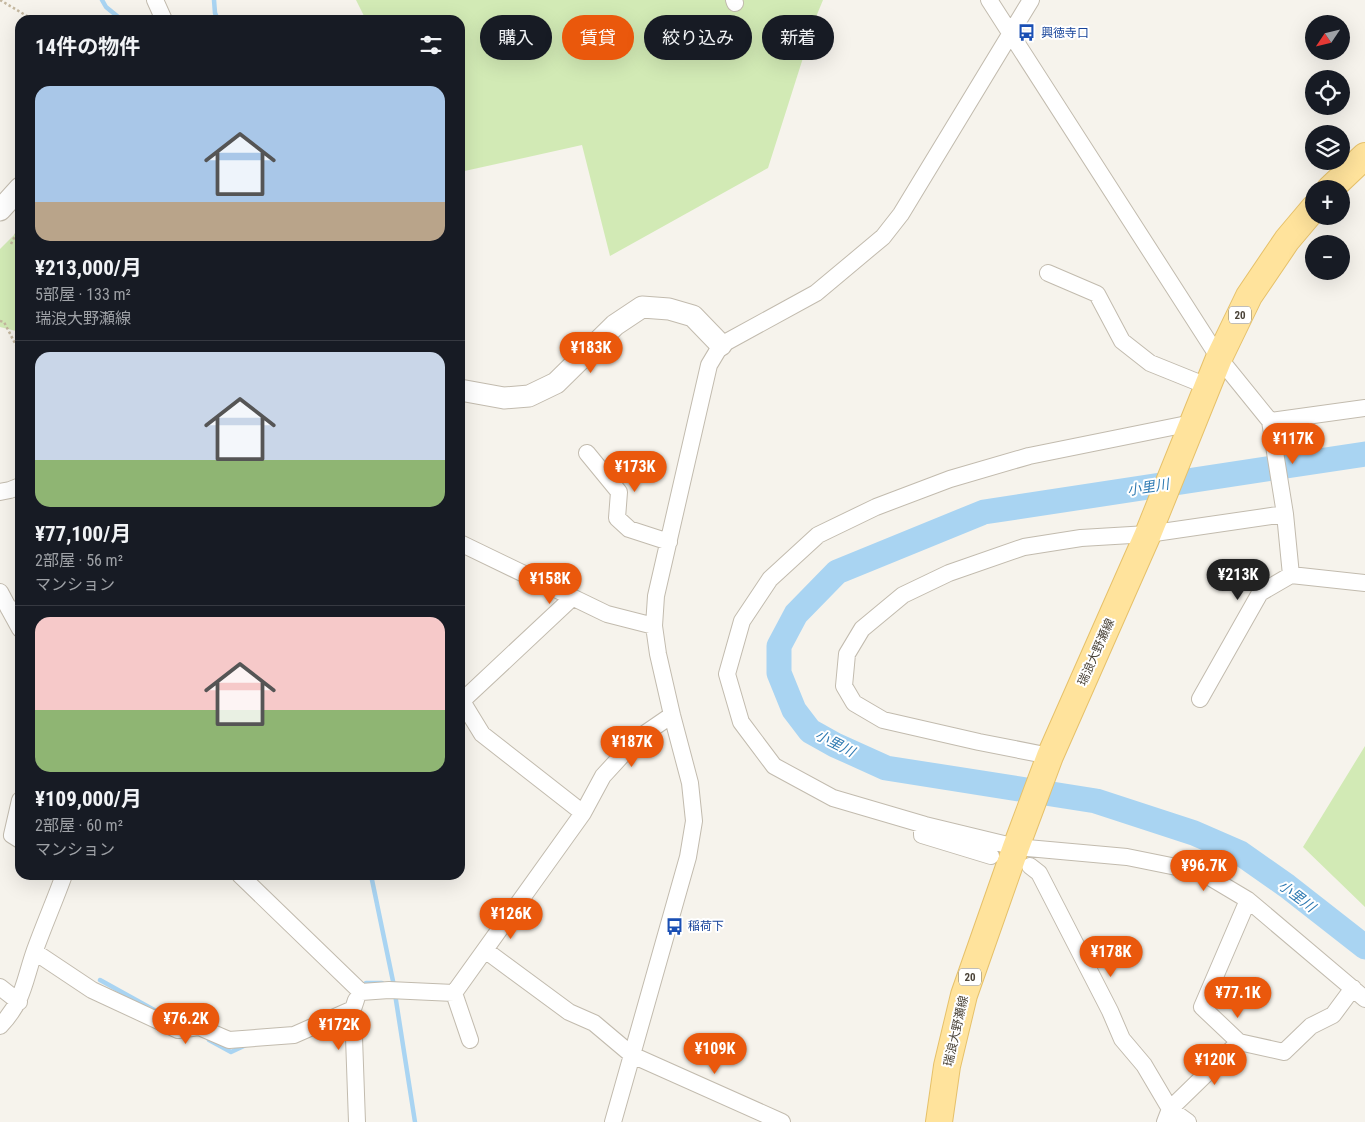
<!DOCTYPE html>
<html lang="ja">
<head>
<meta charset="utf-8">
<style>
  :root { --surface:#171b24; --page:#242831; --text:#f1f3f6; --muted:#9ea1a6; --line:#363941; --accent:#ea580c }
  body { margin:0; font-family:"Roboto Condensed","Noto Sans JP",sans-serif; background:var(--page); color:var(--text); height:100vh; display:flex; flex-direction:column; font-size:19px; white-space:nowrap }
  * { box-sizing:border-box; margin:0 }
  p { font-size:16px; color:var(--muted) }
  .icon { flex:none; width:28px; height:28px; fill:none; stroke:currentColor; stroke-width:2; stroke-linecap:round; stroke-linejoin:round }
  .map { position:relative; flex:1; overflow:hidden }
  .panel { position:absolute; left:15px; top:15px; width:450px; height:865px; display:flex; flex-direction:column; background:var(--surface); border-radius:15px; box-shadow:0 5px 20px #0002 }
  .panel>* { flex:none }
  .guide { position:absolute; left:480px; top:15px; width:475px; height:45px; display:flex; gap:10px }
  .needle { width:32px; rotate:235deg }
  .controls { position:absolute; left:1305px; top:15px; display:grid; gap:10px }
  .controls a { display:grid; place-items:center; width:45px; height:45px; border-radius:50%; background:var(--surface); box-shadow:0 5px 20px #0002; font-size:25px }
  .price { position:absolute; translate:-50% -42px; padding:0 11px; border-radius:18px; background:var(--accent); color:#fff; font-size:16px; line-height:32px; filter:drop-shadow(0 1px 2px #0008) }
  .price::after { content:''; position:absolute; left:50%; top:30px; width:15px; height:11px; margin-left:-8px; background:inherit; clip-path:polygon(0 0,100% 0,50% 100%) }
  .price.on { background:#222; color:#fff }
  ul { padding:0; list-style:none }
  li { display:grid; align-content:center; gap:10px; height:265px; padding:0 20px }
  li+li { border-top:1px solid var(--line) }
  li span { display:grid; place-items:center; height:155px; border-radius:15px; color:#555 }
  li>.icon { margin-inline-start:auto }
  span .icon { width:90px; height:90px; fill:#fffc; stroke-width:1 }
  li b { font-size:21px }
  h2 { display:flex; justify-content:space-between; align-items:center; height:60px; padding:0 20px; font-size:21px }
  .tag { padding:0 18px; border-radius:22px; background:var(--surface); box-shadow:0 5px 20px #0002; font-size:18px; line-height:45px }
  .tag.on { background:var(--accent); color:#fff }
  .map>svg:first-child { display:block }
  .green { fill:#d2eab5 }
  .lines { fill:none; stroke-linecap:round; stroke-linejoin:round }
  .stream { stroke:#a9d4f2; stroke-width:4.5 }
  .river { stroke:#a9d4f2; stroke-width:25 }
  .minor-casing { stroke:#c2bbae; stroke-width:18 }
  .tertiary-casing { stroke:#c2bbae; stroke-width:23 }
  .primary-casing { stroke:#e6c16a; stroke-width:28 }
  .path { stroke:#c4b79f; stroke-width:2.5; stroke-dasharray:2.5 2.5; stroke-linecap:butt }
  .minor { stroke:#fff; stroke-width:16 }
  .tertiary { stroke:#fff; stroke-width:21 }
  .primary { stroke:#ffe39c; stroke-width:26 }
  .labels { text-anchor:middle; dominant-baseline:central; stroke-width:4; stroke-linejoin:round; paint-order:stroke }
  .shield { fill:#fff; stroke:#817c74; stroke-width:1 }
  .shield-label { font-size:11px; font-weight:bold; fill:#4b4439 }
  .transit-label { font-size:12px; fill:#164399; stroke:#fff; text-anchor:start }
  .street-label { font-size:12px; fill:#4b4439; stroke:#fff }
  .water-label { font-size:14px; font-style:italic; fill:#2e7ab2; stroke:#fff }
</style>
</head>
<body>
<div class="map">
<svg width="1365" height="1122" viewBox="0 0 1365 1122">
  <rect width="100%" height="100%" fill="#f6f3ec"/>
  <path class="green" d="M 356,0 L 823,0 L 816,17 L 768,168 L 610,256 L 582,145 L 460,172 L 460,20 L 366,20 Z
    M 16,233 L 20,235 L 20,332 L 0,327 L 0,249 Z
    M 1365,746 L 1365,907 L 1303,847 Z"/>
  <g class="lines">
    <path class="stream" d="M 102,0 L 106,7 L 122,20
      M 214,0 L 215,13 L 218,20
      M 371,875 L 394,986
      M 100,980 L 156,1011
      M 366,983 L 382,983
      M 395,994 L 415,1122
      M 209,1040 L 231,1052 L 246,1045"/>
    <path class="river" d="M 1365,454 L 984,512 L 837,572 L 796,614 L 779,646 L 779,673 L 794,710 L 810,731 L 835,745 L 886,768 L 1096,801 L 1194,833 L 1240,853 L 1287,886 L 1365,947"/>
    <defs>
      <path id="minor" d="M 155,0 L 164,20
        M 734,0 L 735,3
        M 989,0 L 1219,358 L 1270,421 L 1285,514 L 1291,575 L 1260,593 L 1200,699
        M 1048,273 L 1097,294 L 1122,341 L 1150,363 L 1207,386
        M 1270,421 L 1365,408
        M 1192,423 L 1029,456 L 950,479 L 876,507 L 818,535 L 770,579 L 742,621 L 727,674 L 741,722 L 774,766 L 833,798 L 925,825 L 1016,847 L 1127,857 L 1201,872 L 1248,900 L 1365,999
        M 587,453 L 619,492 L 617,518 L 629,529 L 669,542
        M 0,492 L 10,490 L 20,486
        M 460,543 L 607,614 L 654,626
        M 1291,575 L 1365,583
        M 0,592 L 9,609 L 20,610
        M 9,609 L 20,629
        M 460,698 L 482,734 L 583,813
        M 462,701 L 572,598
        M 1050,756 L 979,742 L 883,720 L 854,703 L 844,686 L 847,654 L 862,629 L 903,595 L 949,573 L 1024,547 L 1081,538 L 1148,534 L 1285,514
        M 20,800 L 12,835 L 20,840
        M 922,832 L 922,835 L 991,856
        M 1030,866 L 1039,873 L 1110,1011 L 1122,1039 L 1144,1065 L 1170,1109 L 1239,1042
        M 240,875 L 361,992 L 389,990 L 454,993 L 583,813 L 603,776 L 637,739 L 672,715
        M 1248,900 L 1202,1007 L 1239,1042 L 1284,1052 L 1311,1026 L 1333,1015 L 1353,988
        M 485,950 L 569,1012 L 594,1023 L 632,1055 L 782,1122
        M 35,952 L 92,990 L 178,1030 L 199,1027 L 229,1040 L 294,1035 L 353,1009
        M 0,987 L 19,1002
        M 454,993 L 470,1040
        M 356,1000 L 353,1009 L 357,1122
        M 0,1026 C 24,1001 24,981 35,950 C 44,925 55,900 64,875
        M 613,1122 L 688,857 L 694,821 L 690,783 L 672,715 L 658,654 L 654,626 L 656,596 L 709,365 L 721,345 L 816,293 L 883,237 L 901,214 L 1031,0
        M 1165,1122 L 1170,1109 L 1188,1122"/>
      <path id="tertiary" d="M 0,210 L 20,188
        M 460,390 L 504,398 L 529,396 L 556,383 L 615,325 L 642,307 L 669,309 L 693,316 L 721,345"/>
      <path id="primary" d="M 1330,189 L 1365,156
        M 939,1122 L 947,1066 L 964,995 L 1016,847 L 1050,756 L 1148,534 L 1219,358 L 1249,296 L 1287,240 L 1314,208"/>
    </defs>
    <use href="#minor" class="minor-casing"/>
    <use href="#tertiary" class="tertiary-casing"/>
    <use href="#primary" class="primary-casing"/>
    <path class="path" d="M 0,0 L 27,16 L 40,20
      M 11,244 L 20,226
      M 0,321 L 4,322 L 20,353"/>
    <use href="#minor" class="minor"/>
    <use href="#tertiary" class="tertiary"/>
    <use href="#primary" class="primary"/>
  </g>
  <defs>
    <symbol id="bus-bare" viewBox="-9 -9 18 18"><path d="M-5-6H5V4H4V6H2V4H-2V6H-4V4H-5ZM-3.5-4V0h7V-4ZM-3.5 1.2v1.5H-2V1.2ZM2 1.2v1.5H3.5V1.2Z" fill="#1a4fb4" stroke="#fff" stroke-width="2.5" paint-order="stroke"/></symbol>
  </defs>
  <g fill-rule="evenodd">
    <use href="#bus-bare" x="1014" y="20" width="25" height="25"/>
    <use href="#bus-bare" x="662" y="914" width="25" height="25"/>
  </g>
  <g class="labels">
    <g class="shield">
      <rect x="1229" y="306.5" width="22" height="17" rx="4"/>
      <rect x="959" y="968.5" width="22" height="17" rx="4"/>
    </g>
    <g class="shield-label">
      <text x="1240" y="315">20</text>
      <text x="970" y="977">20</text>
    </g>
    <g class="transit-label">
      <text x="1041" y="33">興徳寺口</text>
      <text x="688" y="926">稲荷下</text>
    </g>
    <g class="street-label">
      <text transform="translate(1096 652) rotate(-66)">瑞浪大野瀬線</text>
      <text transform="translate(956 1031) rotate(-77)">瑞浪大野瀬線</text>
    </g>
    <g class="water-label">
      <text transform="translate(1148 487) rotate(-9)">小里川</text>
      <text transform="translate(835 743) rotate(27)">小里川</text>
      <text transform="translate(1297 896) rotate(37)">小里川</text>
    </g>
  </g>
</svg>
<div class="controls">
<a><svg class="needle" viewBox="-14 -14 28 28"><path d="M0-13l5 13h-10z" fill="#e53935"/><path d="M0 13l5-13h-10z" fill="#9ea1a6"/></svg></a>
<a><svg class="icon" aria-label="locate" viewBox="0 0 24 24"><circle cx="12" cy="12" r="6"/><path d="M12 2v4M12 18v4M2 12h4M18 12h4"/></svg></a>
<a><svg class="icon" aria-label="layers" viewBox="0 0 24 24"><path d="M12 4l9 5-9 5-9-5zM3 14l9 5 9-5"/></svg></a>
<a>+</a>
<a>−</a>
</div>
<b class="price" style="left:591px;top:374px">¥183K</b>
<b class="price" style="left:1293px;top:465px">¥117K</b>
<b class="price" style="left:635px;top:493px">¥173K</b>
<b class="price on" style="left:1238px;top:601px">¥213K</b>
<b class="price" style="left:550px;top:605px">¥158K</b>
<b class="price" style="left:632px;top:768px">¥187K</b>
<b class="price" style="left:1204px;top:892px">¥96.7K</b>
<b class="price" style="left:511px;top:940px">¥126K</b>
<b class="price" style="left:1111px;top:978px">¥178K</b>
<b class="price" style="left:1238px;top:1019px">¥77.1K</b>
<b class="price" style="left:186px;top:1045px">¥76.2K</b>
<b class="price" style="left:339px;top:1051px">¥172K</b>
<b class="price" style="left:715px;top:1075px">¥109K</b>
<b class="price" style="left:1215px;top:1086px">¥120K</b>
<div class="guide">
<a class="tag">購入</a>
<a class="tag on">賃貸</a>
<a class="tag">絞り込み</a>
<a class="tag">新着</a>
</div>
<section class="panel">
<h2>14件の物件<svg class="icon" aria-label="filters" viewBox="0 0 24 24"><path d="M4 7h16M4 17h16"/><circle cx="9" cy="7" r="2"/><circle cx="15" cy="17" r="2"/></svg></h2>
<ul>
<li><span style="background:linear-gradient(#a9c7e8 75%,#b9a48a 0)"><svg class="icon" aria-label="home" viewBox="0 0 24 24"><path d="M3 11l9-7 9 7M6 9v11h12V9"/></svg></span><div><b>¥213,000/月</b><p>5部屋 · 133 m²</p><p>瑞浪大野瀬線</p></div></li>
<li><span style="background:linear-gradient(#c9d6e8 70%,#8fb573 0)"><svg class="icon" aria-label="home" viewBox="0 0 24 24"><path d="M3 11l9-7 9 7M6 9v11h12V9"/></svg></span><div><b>¥77,100/月</b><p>2部屋 · 56 m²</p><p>マンション</p></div></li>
<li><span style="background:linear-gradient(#f6c9c9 60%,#8fb573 0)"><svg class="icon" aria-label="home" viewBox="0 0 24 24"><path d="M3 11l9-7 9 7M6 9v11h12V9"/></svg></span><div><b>¥109,000/月</b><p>2部屋 · 60 m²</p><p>マンション</p></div></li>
</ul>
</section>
</div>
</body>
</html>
